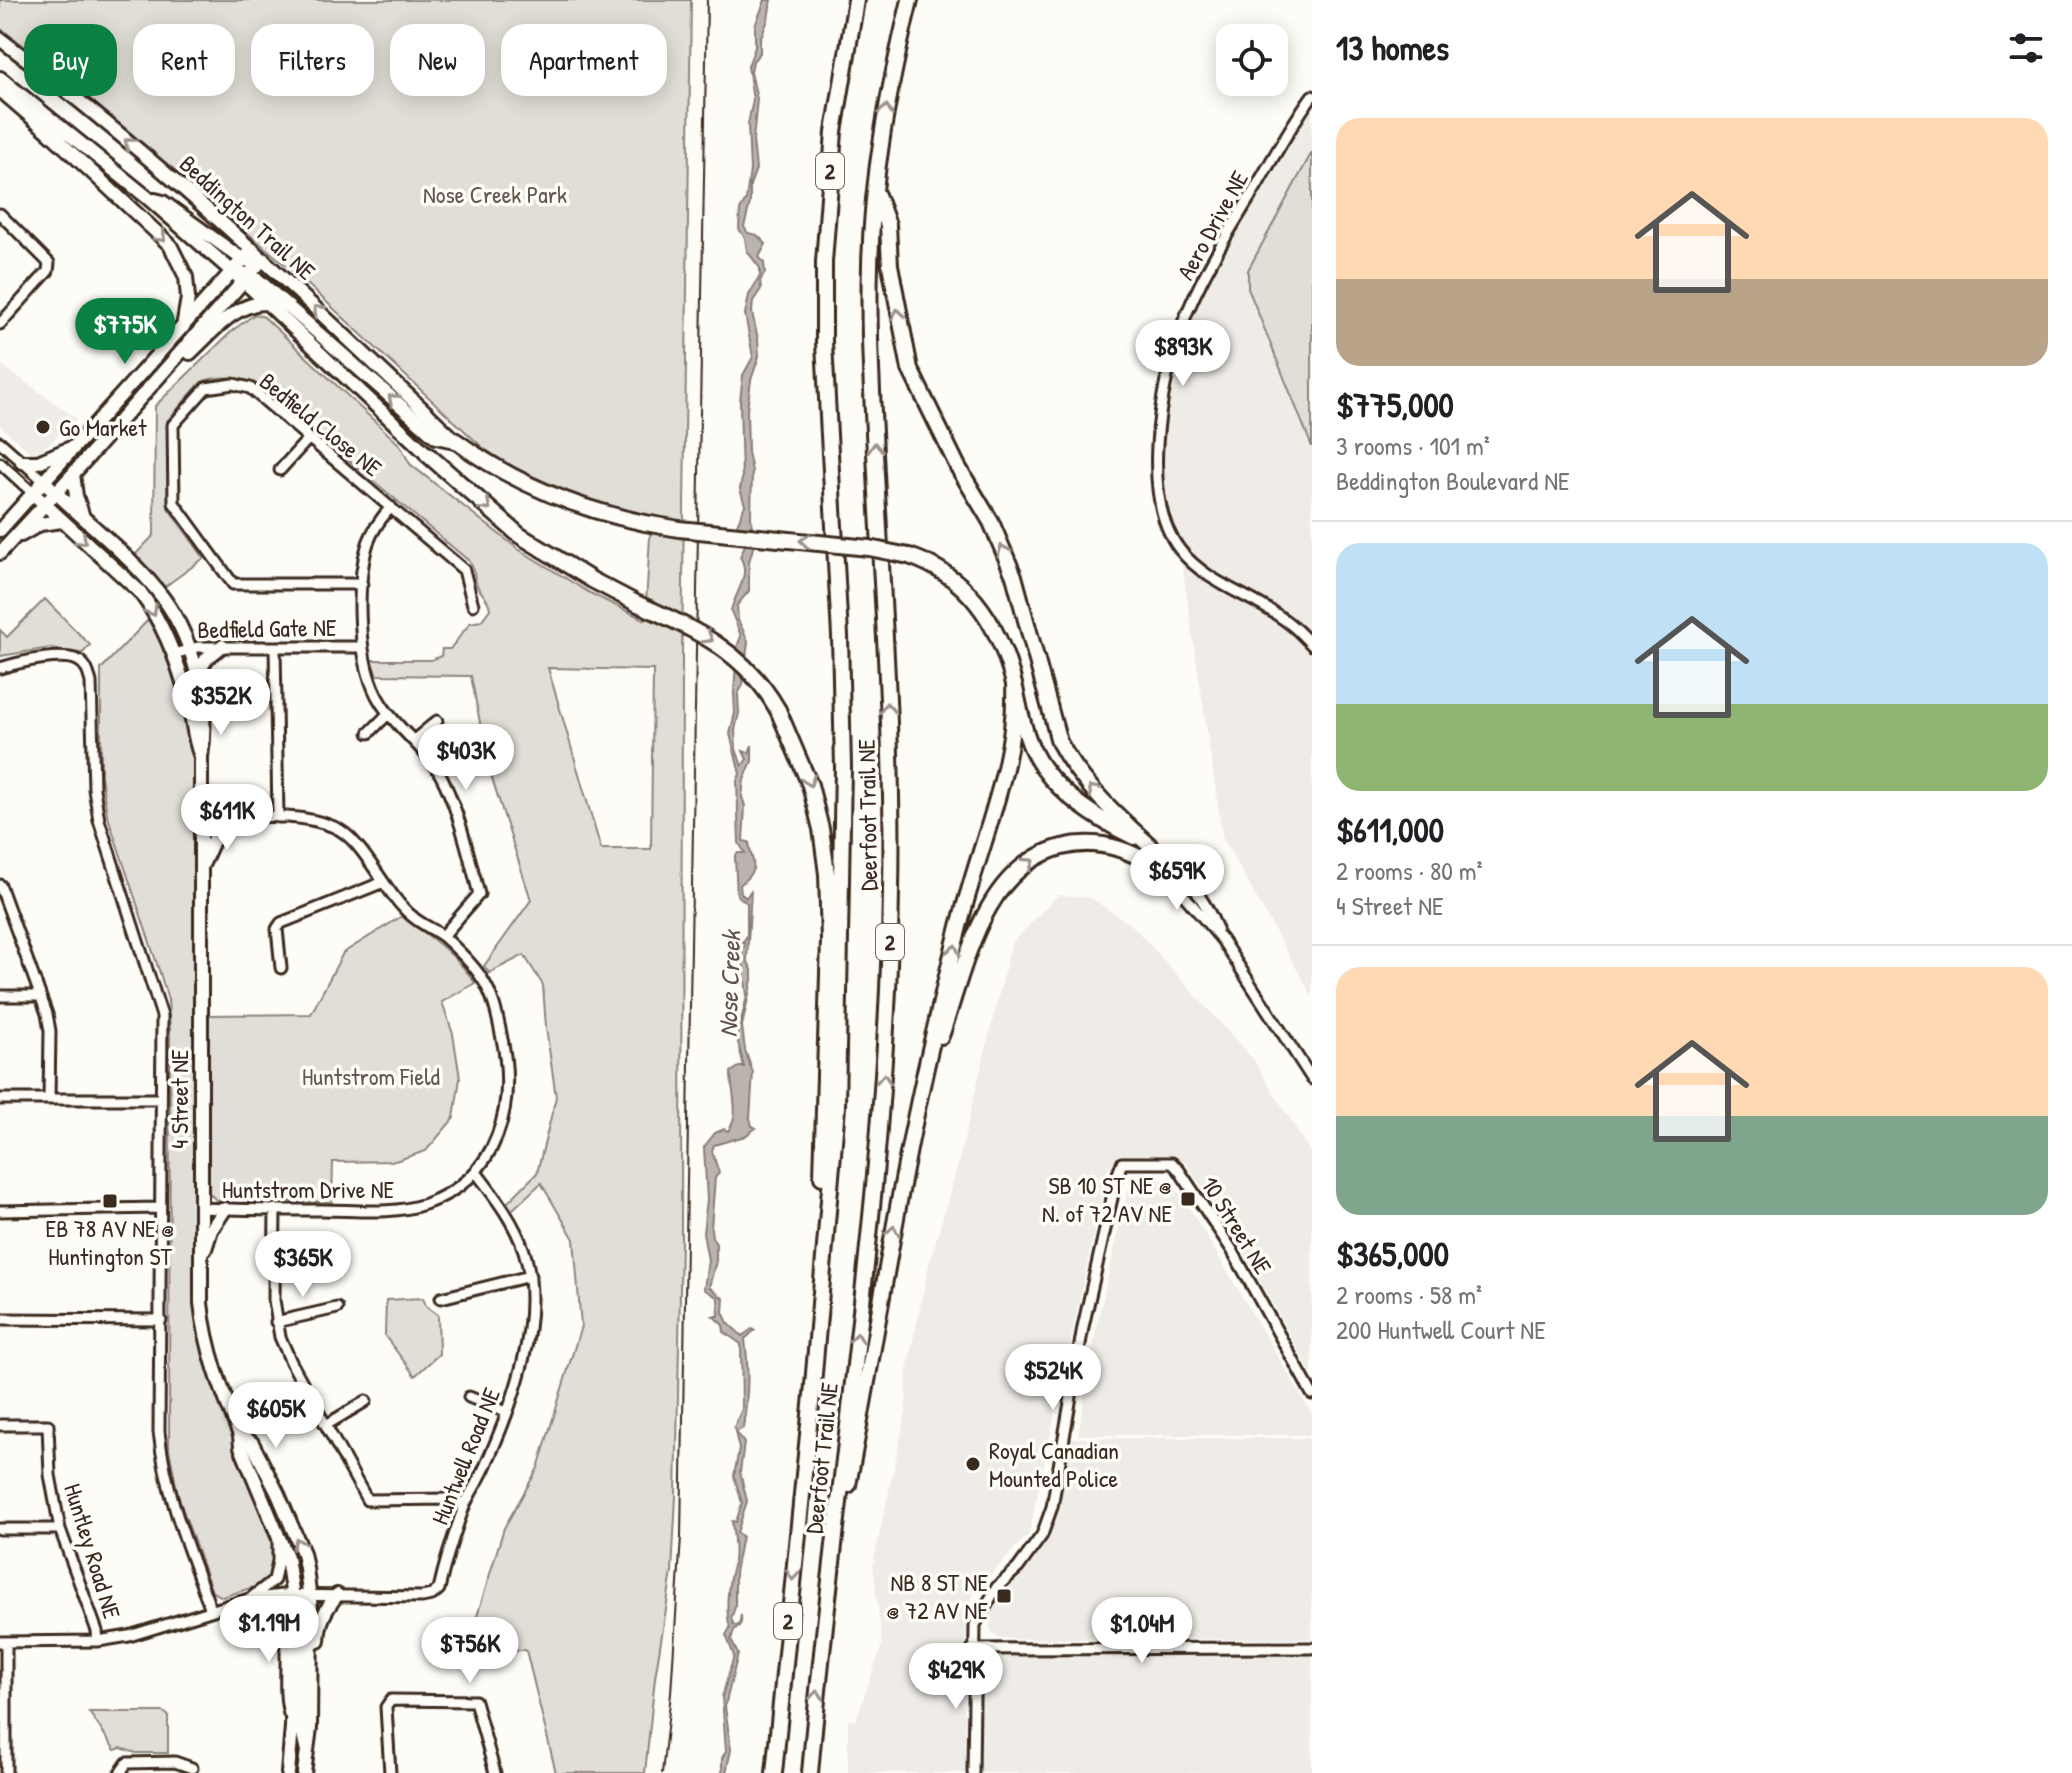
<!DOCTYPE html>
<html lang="en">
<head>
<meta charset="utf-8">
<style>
  :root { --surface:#fff; --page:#f2f2f2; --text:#202124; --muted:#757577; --line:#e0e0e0; --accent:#0b8043 }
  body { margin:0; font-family:"Patrick Hand",sans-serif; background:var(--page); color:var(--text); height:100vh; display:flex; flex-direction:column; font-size:30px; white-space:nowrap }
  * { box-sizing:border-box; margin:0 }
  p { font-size:26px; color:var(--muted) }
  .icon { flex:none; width:44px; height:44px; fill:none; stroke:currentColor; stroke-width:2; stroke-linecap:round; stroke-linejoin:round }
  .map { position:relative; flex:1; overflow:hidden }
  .sheet { display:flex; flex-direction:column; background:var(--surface); width:760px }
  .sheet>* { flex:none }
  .banner { position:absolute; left:24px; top:24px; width:760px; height:72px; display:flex; gap:16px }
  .buttons { position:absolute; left:1216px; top:24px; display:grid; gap:16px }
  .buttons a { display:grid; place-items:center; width:72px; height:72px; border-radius:16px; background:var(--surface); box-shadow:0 4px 20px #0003; font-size:40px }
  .price { position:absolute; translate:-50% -68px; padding:0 18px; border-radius:28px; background:#fff; color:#222; font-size:26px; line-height:52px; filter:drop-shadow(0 2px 4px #0008) }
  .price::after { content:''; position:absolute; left:50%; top:48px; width:24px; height:18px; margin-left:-12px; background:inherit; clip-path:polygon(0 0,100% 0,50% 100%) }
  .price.current { background:var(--accent); color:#fff }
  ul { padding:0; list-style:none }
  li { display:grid; align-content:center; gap:16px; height:424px; padding:0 24px }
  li+li { border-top:2px solid var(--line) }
  li span { display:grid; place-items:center; height:248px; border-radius:24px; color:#555 }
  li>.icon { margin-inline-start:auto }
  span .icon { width:144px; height:144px; fill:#fffc; stroke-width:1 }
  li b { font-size:34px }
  h2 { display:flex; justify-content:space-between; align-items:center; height:96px; padding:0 24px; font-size:34px }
  .tag { padding:0 28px; border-radius:24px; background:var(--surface); box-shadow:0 4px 20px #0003; font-size:28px; line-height:72px }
  .tag.current { background:var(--accent); color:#fff }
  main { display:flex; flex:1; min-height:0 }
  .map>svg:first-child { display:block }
  .built { fill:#efece7 }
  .green { fill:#e1ded7; stroke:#8e847a; stroke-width:2; fill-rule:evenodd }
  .water { fill:#bbb4ad; stroke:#887d74; stroke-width:2 }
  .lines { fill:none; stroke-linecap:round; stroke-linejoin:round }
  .minor-casing { stroke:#3b2a1e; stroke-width:15 }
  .major-casing { stroke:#3b2a1e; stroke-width:18 }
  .highway-casing { stroke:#3b2a1e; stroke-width:20 }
  .minor { stroke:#fdfcf7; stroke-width:9 }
  .major { stroke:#fdfcf7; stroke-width:12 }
  .highway { stroke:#fdfcf7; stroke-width:14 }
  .rail { stroke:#3b2a1e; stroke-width:2 }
  .highway-bridge-casing { stroke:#3b2a1e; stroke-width:20; stroke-linecap:butt }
  .highway-bridge { stroke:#fdfcf7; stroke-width:14 }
  .oneway { stroke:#9c938a }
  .poi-dot { fill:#3b2a1e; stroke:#fdfcf7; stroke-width:3 }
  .labels { text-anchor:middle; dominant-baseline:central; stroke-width:7; stroke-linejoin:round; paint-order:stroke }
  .shield { fill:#fdfcf7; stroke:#75695f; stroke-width:2 }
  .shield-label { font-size:22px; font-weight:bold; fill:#3b2a1e }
  .park-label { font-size:24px; fill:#64574c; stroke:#fdfcf7 }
  .street-label { font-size:24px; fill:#3b2a1e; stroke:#fdfcf7 }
  .poi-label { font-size:24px; fill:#3b2a1e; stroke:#fdfcf7; text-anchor:start }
  .water-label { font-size:26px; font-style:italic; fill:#615349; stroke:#fdfcf7 }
</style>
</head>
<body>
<main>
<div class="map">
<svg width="1312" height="1773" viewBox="0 0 1312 1773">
  <rect width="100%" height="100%" fill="#fdfcf7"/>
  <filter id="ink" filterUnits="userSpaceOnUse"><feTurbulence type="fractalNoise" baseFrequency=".0125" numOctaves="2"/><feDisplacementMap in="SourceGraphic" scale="16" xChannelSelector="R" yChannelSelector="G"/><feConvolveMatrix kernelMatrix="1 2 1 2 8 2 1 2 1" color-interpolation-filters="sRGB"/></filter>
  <g filter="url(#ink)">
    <path class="built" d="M 1312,103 L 1312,996 L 1223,839 L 1180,551 L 1167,530 L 1156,476 L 1163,406 L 1180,329 L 1260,180 Z
      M 0,364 L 77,419 L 37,454 L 33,455 L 0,425 Z
      M 1058,895 L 1091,898 L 1133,926 L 1253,1059 L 1312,1155 L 1312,1375 L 1236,1238 L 1185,1162 L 1121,1157 L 1108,1168 L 1029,1534 L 973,1593 L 964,1646 L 966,1773 L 848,1773 L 848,1720 L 856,1720 L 882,1645 L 873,1564 L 906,1412 L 907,1370 L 929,1264 L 957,1168 L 1011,944 Z
      M 1142,1180 L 1162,1180 L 1182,1195 L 1312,1414 L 1312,1435 L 1078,1435 L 1097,1324 L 1128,1189 Z
      M 1071,1438 L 1312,1438 L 1312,1639 L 1008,1639 L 997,1637 L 990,1629 L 989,1616 L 996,1599 L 1031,1564 L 1045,1543 L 1059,1507 Z
      M 994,1651 L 1125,1655 L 1312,1654 L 1312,1773 L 980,1773 L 980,1666 Z"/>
    <path class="green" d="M 0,0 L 691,0 L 682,653 L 681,1240 L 676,1497 L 672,1572 L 655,1678 L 645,1773 L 556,1773 L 526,1650 L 467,1649 L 504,1528 L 538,1468 L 581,1326 L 574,1239 L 541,1183 L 512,1210 L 507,1203 L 537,1173 L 556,1097 L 546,1028 L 543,985 L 524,955 L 489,973 L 484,966 L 531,900 L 489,769 L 471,676 L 377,675 L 371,660 L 431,660 L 441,656 L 442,649 L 450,649 L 470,623 L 481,621 L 490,609 C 489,598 481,595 477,585 C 473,575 476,570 469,561 L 260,386 C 245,376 217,375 201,382 L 167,421 L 168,508 L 204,558 L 163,588 L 134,556 L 154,535 L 155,406 L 233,330 L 255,314 L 264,317 L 400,445 L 410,464 L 518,549 L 590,593 L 645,620 L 651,520 L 568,495 L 521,473 L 483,448 L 304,281 L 49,64 L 0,28 ZM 548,668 L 653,670 L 651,849 L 601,849 Z
      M 1312,152 L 1312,447 L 1248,288 L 1248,270 Z
      M 45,599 L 90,645 L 83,653 L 65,652 L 50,648 L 0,656 L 0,630 L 7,637 Z
      M 150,618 C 171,663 184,709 193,757 L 195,1313 L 204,1361 L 272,1544 L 274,1567 L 270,1579 L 266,1583 L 223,1597 L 212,1592 L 178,1496 L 169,1449 L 170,1030 L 168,1000 L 160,973 L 107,814 L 101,776 L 101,669 Z
      M 402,916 C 429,936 456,954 475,983 L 442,1002 L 453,1034 L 460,1078 L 454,1118 L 426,1151 L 395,1161 L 333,1162 L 332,1202 L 216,1200 L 207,1191 L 207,1015 L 311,1014 L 343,953 Z
      M 423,1298 L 426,1306 L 438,1315 L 439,1354 L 415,1376 L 385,1336 L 386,1300 Z
      M 89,1712 L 163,1712 L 168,1715 L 168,1753 L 136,1753 L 121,1748 L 115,1750 Z"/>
    <path class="water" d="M 765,0 L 771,0 L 768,20 L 760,39 L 760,53 L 753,61 L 751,72 L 757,99 L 753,140 L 756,169 L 750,185 L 750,203 L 744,227 L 748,233 L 757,235 L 766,244 L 759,257 L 764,263 L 765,273 L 760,281 L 761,289 L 753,301 L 752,313 L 758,339 L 759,356 L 751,380 L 747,410 L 748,452 L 752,471 L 751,518 L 754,544 L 749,562 L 749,591 L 737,605 L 738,620 L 748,641 L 743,685 L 738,694 L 739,713 L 735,730 L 736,749 L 742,766 L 747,759 L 743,751 L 749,753 L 752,745 L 752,761 L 744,780 L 742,797 L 745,806 L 743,841 L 749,842 C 751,865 762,865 740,885 L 741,893 L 746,898 L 751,890 L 747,960 L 752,970 L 752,980 L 742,1026 L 745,1050 L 753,1073 L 750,1118 L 752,1126 L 756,1128 L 745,1136 L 714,1145 L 712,1151 L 719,1173 L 715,1178 L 711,1228 L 712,1237 L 716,1244 L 716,1261 L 709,1287 L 724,1299 L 723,1312 L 728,1323 L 742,1336 L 752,1329 L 755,1330 L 745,1339 C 749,1367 748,1398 743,1428 L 736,1432 L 744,1443 L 740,1472 L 747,1501 L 737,1533 L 742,1536 L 735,1573 L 735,1607 L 731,1619 L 734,1625 L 739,1626 L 741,1615 C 742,1626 740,1624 734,1630 L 731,1640 L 738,1654 L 725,1706 L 731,1750 L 726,1773 L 722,1773 L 722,1758 L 726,1751 L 722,1697 L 734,1656 L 726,1635 L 730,1628 C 725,1610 728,1582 733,1566 C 737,1553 733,1534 732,1521 L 736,1522 L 742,1503 L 734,1476 L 739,1449 L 734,1427 L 742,1409 L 741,1344 L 724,1332 L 723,1325 L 713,1316 L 719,1316 L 718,1298 L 704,1289 L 708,1260 L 703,1233 L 707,1200 L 704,1147 L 715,1133 L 724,1129 L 728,1131 C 741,1112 731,1094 731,1072 L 739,1067 L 744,1067 L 737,1038 L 747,996 L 742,952 L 745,944 L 736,939 L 744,941 L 747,935 L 747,903 L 737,895 L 735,857 L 738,853 L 745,853 L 739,843 L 737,781 L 740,774 L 730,734 L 735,713 L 734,693 L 737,647 L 741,636 L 731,611 C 734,594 752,576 740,557 L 745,545 L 737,525 L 745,505 L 740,489 L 742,479 L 740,401 L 743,375 L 753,357 L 745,314 L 749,295 L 760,276 L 760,268 L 747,251 L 745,238 L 739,229 L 740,210 L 746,200 L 750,170 L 748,124 L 753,100 L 748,66 L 755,47 L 755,26 Z"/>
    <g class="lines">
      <defs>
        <path id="minor" d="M 1312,96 C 1291,125 1273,158 1255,189 C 1228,233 1199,279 1181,328 C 1160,386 1139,498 1180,550 C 1209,586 1256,596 1290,624 C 1298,630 1305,638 1312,645
          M 0,214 L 49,263 L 48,271 L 0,324
          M 0,442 L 45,482
          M 0,463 L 34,494
          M 280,470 L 309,438
          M 391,507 C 381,518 373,529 368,543 C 355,584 357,667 381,703 C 399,732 431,751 445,784 C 461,819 469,857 479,894 L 443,936
          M 362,584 L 233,584 L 174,503 L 173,425 L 206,388 L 233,384 L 250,388 L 464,570 L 473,605
          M 275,647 L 278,817
          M 174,654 L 198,647 L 362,647
          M 0,668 C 17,663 70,649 83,664 C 88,669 89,676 91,682 L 94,789 L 99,820 L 162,1016 L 159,1432 C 166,1496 189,1550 211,1610
          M 369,733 L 388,714
          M 414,740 L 437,721
          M 1149,845 C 1179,866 1203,895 1217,929
          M 1151,864 L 1171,880 L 1222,940 L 1312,1079
          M 0,885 L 47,1014 L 50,1031 L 49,1099
          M 281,968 L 277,929 L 281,923 L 381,883
          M 0,996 L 39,996
          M 0,1099 L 161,1099
          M 201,1208 C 242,1210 282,1210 323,1210 C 356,1210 393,1215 425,1204 C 500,1178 517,1104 501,1034 C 497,1014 493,994 481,977 C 472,963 456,948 444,937 C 434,929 422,925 413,917 C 384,894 364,839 334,827 C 294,810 244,819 202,818
          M 275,1209 L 274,1300 L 280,1337 L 291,1362 L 367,1500 L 450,1499 L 465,1504
          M 0,1211 L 159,1208
          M 441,1298 L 530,1276
          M 0,1319 L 161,1320
          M 276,1322 L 337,1308
          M 469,1397 L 506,1412
          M 0,1425 L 48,1425 L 50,1475 L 60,1529 L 97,1631 L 98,1641
          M 326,1425 L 366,1401
          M 0,1529 L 60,1529
          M 252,1597 L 274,1580 L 278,1561 L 278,1540
          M 248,1602 C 306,1619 277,1669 289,1714
          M 296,1602 L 303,1616 L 301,1732 L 305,1749
          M 0,1642 L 98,1641 L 129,1636 L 249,1599 L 282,1595 L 422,1597 L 432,1595 L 439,1589 C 445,1562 454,1534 464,1507 C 469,1494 478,1482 484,1469 C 512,1407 546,1319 524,1251 C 514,1221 495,1197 476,1172
          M 972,1649 L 1312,1648
          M 6,1773 L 6,1642
          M 120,1773 L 127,1763 L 175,1762 L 192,1768
          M 390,1773 L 386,1707 L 391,1700 L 475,1701 L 495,1773
          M 973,1773 L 975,1625 L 997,1587 L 1018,1568 L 1042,1535 L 1052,1507 L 1083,1327 L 1117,1176 L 1122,1163 L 1172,1163 L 1179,1170 L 1232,1250 L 1312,1394"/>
        <path id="major" d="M 0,39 C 162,161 309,301 456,441
          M 0,78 L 148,198 L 251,288 L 427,454
          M 0,90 L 50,133 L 170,245 L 186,277 L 188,298 L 183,327
          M 155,200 L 163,202 L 242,259 L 249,261
          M 243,273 L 258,280 L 436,437 L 455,441
          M 190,353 C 212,333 234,303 266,303
          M 22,462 L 38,462 L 73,447
          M 73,474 L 76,496 L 83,517
          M 45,482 C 81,518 124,550 156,589 C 193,633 210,701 201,757 L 201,1303 C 206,1351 222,1391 240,1435 L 241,1447 L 287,1557 L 291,1584 L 294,1609 L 292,1727 L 288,1773
          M 38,498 L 140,592 C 164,624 178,661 188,700 C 193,718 193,736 200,754
          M 0,530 L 252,249
          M 21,535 L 40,524 L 62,521
          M 0,553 L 73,474 L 263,259
          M 197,674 L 207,658 L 222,646
          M 203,863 L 217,832 L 230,819
          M 205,1249 L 211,1230 L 225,1209
          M 240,1435 L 252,1443 L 278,1494 L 303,1553 L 306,1568 L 311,1609 L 310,1728 L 304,1773
          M 318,1641 C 319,1621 325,1610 337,1595"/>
        <path id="highway" d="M 877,195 L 888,225 L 890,265 L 910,369 L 958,467 L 991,522 L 1014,576 L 1059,742 C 1081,783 1115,814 1149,845
          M 456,441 C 512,482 577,509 645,523
          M 427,454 L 519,535 L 592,580 L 638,604
          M 909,556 C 970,576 1001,628 1015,688 C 1021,715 1026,745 1043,768 C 1065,799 1101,821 1134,837
          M 778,710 L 810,785 L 821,829 L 827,874 L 829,940 L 822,1177
          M 941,1036 C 965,968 982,867 1062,847 C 1094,839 1124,847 1151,864
          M 848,1485 C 878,1330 900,1173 937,1020 C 947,974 957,929 971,884 C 990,819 1017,753 1014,684
          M 774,1773 L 813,1385 L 837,1107 L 843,767 L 840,636 L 824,343 L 824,262 L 834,132 L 856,0
          M 810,1773 C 836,1479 887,1187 891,891 C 894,745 882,598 875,453 C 872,390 868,327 870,265 C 872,175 889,87 910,0"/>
      </defs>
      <use href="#minor" class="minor-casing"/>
      <use href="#major" class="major-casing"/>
      <use href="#highway" class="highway-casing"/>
      <use href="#minor" class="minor"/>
      <use href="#major" class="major"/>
      <use href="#highway" class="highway"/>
      <path class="rail" d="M 662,1773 L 671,1693 L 681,1537 L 707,0"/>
      <defs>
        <path id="highway-bridge" d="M 645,523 L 679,529 L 869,548 L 909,556
          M 638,604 C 696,629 746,653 778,710"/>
      </defs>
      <use href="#highway-bridge" class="highway-bridge-casing"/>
      <use href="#highway-bridge" class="highway-bridge"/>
    </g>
    <defs><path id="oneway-chevron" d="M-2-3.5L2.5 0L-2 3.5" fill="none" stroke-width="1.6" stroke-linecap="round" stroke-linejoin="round" transform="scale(2)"/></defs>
    <g class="oneway">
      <use href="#oneway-chevron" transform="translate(886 110) rotate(-81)"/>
      <use href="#oneway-chevron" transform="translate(129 143) rotate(-140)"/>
      <use href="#oneway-chevron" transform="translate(161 237) rotate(46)"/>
      <use href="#oneway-chevron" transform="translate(318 310) rotate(-136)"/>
      <use href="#oneway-chevron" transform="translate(898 314) rotate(-100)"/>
      <use href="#oneway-chevron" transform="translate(393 399) rotate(-139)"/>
      <use href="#oneway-chevron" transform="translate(875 448) rotate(-93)"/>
      <use href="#oneway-chevron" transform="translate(486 506) rotate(41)"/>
      <use href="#oneway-chevron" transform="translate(82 540) rotate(42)"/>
      <use href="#oneway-chevron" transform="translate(805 541) rotate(-175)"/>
      <use href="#oneway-chevron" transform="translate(1003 550) rotate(-113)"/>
      <use href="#oneway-chevron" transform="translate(152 611) rotate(60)"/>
      <use href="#oneway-chevron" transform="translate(708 638) rotate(31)"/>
      <use href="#oneway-chevron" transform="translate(887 708) rotate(-93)"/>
      <use href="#oneway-chevron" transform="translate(809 781) rotate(71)"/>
      <use href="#oneway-chevron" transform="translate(1093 790) rotate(-133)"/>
      <use href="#oneway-chevron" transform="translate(1029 863) rotate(-34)"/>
      <use href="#oneway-chevron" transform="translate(954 950) rotate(-76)"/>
      <use href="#oneway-chevron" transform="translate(884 1079) rotate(-85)"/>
      <use href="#oneway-chevron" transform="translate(893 1231) rotate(-80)"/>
      <use href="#oneway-chevron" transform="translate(857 1338) rotate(-83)"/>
      <use href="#oneway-chevron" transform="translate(298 1543) rotate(-111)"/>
      <use href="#oneway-chevron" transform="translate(793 1575) rotate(96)"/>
      <use href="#oneway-chevron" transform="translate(817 1695) rotate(-84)"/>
    </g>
  </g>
  <g class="poi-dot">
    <circle cx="43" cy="427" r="8"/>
    <rect x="1180" y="1191" width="16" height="16" rx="4"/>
    <rect x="102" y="1193" width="16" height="16" rx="4"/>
    <circle cx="973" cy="1464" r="8"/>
    <rect x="996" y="1588" width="16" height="16" rx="4"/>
  </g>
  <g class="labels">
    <g class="shield">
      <rect x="816" y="153" width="28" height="36" rx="6"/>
      <rect x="876" y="924" width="28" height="36" rx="6"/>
      <rect x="774" y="1603" width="28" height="36" rx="6"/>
    </g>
    <g class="shield-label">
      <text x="830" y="171">2</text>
      <text x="890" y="942">2</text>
      <text x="788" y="1621">2</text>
    </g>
    <g class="park-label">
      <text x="495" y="194">Nose Creek Park</text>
      <text x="371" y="1076">Huntstrom Field</text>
    </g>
    <g class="street-label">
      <text transform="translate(248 217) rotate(42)">Beddington Trail NE</text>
      <text transform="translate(1212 225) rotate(-61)">Aero Drive NE</text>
      <text transform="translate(321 424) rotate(39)">Bedfield Close NE</text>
      <text transform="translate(267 628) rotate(-1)">Bedfield Gate NE</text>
      <text transform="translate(867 815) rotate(-91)">Deerfoot Trail NE</text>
      <text transform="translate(179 1099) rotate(-90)">4 Street NE</text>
      <text x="308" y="1189">Huntstrom Drive NE</text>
      <text transform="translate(1237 1225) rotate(58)">10 Street NE</text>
      <text transform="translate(465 1456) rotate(-68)">Huntwell Road NE</text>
      <text transform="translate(821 1458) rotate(-84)">Deerfoot Trail NE</text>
      <text transform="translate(93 1551) rotate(73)">Huntley Road NE</text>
    </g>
    <g class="poi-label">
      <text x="59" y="427">Go Market</text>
      <text x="1172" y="1185" text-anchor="end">SB 10 ST NE @<tspan x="1172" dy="28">N. of 72 AV NE</tspan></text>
      <text x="110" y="1228" text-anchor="middle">EB 78 AV NE @<tspan x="110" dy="28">Huntington ST</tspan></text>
      <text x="989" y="1450">Royal Canadian<tspan x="989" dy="28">Mounted Police</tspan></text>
      <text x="988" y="1582" text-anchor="end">NB 8 ST NE<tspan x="988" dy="28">@ 72 AV NE</tspan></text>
    </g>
    <g class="water-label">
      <text transform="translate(729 984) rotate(-88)">Nose Creek</text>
    </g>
  </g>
</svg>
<div class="buttons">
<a><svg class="icon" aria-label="locate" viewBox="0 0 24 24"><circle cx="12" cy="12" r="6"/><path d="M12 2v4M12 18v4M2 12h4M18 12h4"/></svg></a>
</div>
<b class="price current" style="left:125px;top:366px">$775K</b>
<b class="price" style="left:1183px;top:388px">$893K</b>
<b class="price" style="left:221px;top:737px">$352K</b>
<b class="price" style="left:466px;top:792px">$403K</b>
<b class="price" style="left:227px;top:852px">$611K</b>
<b class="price" style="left:1177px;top:912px">$659K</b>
<b class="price" style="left:303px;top:1299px">$365K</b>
<b class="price" style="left:1053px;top:1412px">$524K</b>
<b class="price" style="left:276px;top:1450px">$605K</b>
<b class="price" style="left:269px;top:1664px">$1.19M</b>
<b class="price" style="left:1142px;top:1665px">$1.04M</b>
<b class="price" style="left:470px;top:1685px">$756K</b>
<b class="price" style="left:956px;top:1711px">$429K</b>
<div class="banner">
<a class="tag current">Buy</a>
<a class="tag">Rent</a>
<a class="tag">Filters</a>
<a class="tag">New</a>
<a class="tag">Apartment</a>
</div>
</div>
<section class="sheet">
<h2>13 homes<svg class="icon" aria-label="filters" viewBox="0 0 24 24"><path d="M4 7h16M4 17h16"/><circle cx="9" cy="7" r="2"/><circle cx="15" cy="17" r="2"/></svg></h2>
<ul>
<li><span style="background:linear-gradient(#ffd9b3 65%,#b9a48a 0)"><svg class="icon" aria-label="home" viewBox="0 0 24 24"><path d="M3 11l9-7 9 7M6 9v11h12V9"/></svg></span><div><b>$775,000</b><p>3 rooms · 101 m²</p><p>Beddington Boulevard NE</p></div></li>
<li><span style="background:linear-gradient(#bfe0f5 65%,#8fb573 0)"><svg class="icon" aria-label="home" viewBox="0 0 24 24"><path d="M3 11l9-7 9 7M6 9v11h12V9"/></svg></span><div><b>$611,000</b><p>2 rooms · 80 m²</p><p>4 Street NE</p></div></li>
<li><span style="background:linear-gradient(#ffd9b3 60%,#7fa58c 0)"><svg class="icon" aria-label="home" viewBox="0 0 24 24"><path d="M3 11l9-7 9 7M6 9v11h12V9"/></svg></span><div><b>$365,000</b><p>2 rooms · 58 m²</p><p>200 Huntwell Court NE</p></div></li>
</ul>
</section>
</main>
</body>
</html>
